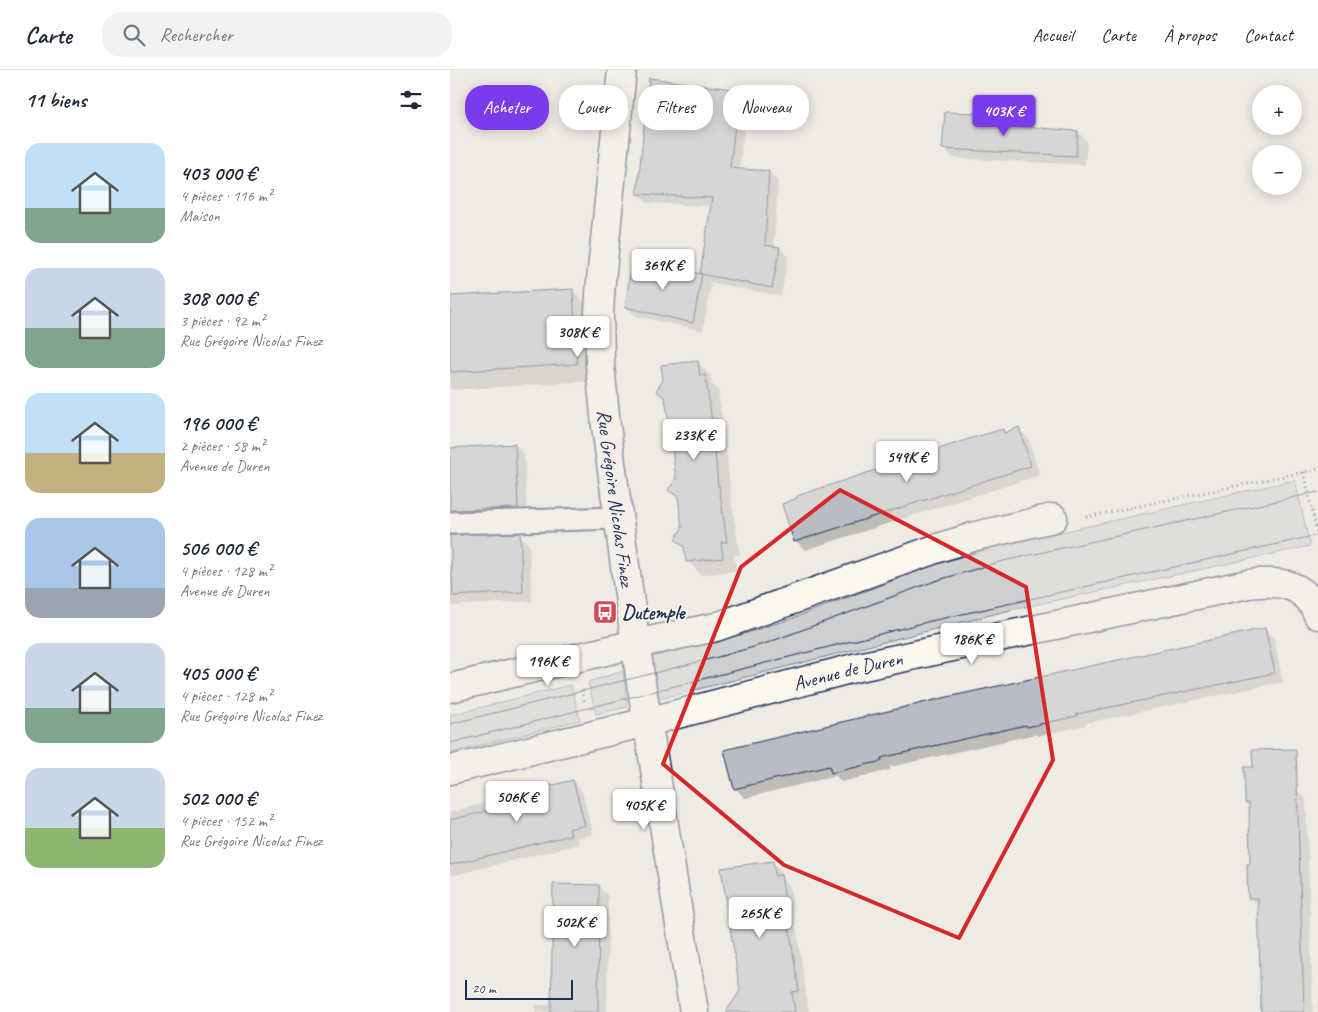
<!DOCTYPE html>
<html lang="fr">
<head>
<meta charset="utf-8">
<style>
  :root { --surface:#fff; --page:#f2f2f3; --text:#1f2937; --muted:#747a83; --line:#e0e1e3; --accent:#7c3aed }
  body { margin:0; font-family:Caveat,sans-serif; background:var(--page); color:var(--text); height:100vh; display:flex; flex-direction:column; font-size:19px; white-space:nowrap }
  * { box-sizing:border-box; margin:0 }
  p { font-size:16px; color:var(--muted) }
  .icon { flex:none; width:28px; height:28px; fill:none; stroke:currentColor; stroke-width:2; stroke-linecap:round; stroke-linejoin:round }
  .map { position:relative; flex:1; overflow:hidden }
  .sheet { display:flex; flex-direction:column; background:var(--surface); width:450px }
  .sheet>* { flex:none }
  .top-card { position:absolute; left:15px; top:15px; width:475px; height:45px; display:flex; gap:10px }
  .fabs { position:absolute; left:802px; top:15px; display:grid; gap:10px }
  .fabs a { display:grid; place-items:center; width:50px; height:50px; border-radius:50%; background:var(--surface); box-shadow:0 2px 12px #0003; font-size:25px }
  .scale { position:absolute; left:15px; bottom:12px; width:108px; box-sizing:border-box; padding-left:5px; border:2px solid #1b2f5e; border-top:0; font-size:14px; line-height:18px; white-space:nowrap; color:#1b2f5e; -webkit-text-stroke:4px #fbf7ec; paint-order:stroke }
  .price { position:absolute; translate:-50% -42px; padding:0 11px; border-radius:5px; background:#fff; color:#222; font-size:16px; line-height:32px; filter:drop-shadow(0 1px 2px #0008) }
  .price::after { content:''; position:absolute; left:50%; top:30px; width:15px; height:11px; margin-left:-8px; background:inherit; clip-path:polygon(0 0,100% 0,50% 100%) }
  .price.active { background:var(--accent); color:#fff }
  ul { padding:0; list-style:none }
  li { display:flex; align-items:center; gap:15px; height:125px; padding:0 25px }
  li span { display:grid; place-items:center; flex:none; width:140px; height:100px; border-radius:15px; color:#555 }
  li>.icon { margin-inline-start:auto }
  span .icon { width:60px; height:60px; fill:#fffc; stroke-width:1 }
  li b { font-size:21px }
  h2 { display:flex; justify-content:space-between; align-items:center; height:60px; padding:0 25px; font-size:21px }
  .pill { padding:0 18px; border-radius:20px; background:var(--surface); box-shadow:0 2px 12px #0003; font-size:18px; line-height:45px }
  .pill.active { background:var(--accent); color:#fff }
  header { display:flex; align-items:center; gap:30px; box-sizing:border-box; height:70px; padding:0 25px; background:var(--surface); border-bottom:1px solid var(--line) }
  header strong { font-size:24px }
  nav { display:flex; gap:28px; margin-inline-start:auto; font-size:18px }
  .search { width:350px; height:45px; background:var(--page); display:flex; align-items:center; gap:12px; box-sizing:border-box; padding:0 18px; border-radius:20px; color:var(--muted); font-size:19px }
  main { display:flex; flex:1; min-height:0 }
  .map>svg:first-child { display:block }
  .green { fill:#cecfcf; stroke:#747f96 }
  .shadow { fill:#0003 }
  .building { fill:#b9bcc3; stroke:#1b2f5e }
  .lines { fill:none; stroke-linecap:round; stroke-linejoin:round }
  .lane-casing { stroke:#1b2f5e; stroke-width:25 }
  .street-casing { stroke:#1b2f5e; stroke-width:31 }
  .secondary-casing { stroke:#1b2f5e; stroke-width:31 }
  .path { stroke:#1b2f5e; stroke-width:3; stroke-dasharray:1 4; stroke-linecap:butt }
  .lane { stroke:#fbf7ec; stroke-width:21 }
  .street { stroke:#fbf7ec; stroke-width:28 }
  .secondary { stroke:#fbf7ec; stroke-width:28 }
  .tram { stroke:#1b2f5e; stroke-width:1 }
  .marked { fill:none; stroke:#d62828; stroke-width:4; stroke-linejoin:round }
  .labels { text-anchor:middle; dominant-baseline:central; stroke-width:4; stroke-linejoin:round; paint-order:stroke }
  .street-label { font-size:20px; fill:#1b2f5e; stroke:#fbf7ec }
  .poi-label { font-size:20px; font-weight:bold; fill:#1b2f5e; stroke:#fbf7ec; text-anchor:start }
</style>
</head>
<body>
<header>
<strong>Carte</strong>
<div class="search"><svg class="icon" aria-label="search" viewBox="0 0 24 24"><circle cx="10" cy="10" r="6"/><path d="M15 15l6 6"/></svg>Rechercher</div>
<nav><a>Accueil</a><a>Carte</a><a>À propos</a><a>Contact</a></nav>
</header>
<main>
<section class="sheet">
<h2>11 biens<svg class="icon" aria-label="filters" viewBox="0 0 24 24"><path d="M4 7h16M4 17h16"/><circle cx="9" cy="7" r="2"/><circle cx="15" cy="17" r="2"/></svg></h2>
<ul>
<li><span style="background:linear-gradient(#bfe0f5 65%,#7fa58c 0)"><svg class="icon" aria-label="home" viewBox="0 0 24 24"><path d="M3 11l9-7 9 7M6 9v11h12V9"/></svg></span><div><b>403 000 €</b><p>4 pièces · 116 m²</p><p>Maison</p></div></li>
<li><span style="background:linear-gradient(#c9d6e8 60%,#7fa58c 0)"><svg class="icon" aria-label="home" viewBox="0 0 24 24"><path d="M3 11l9-7 9 7M6 9v11h12V9"/></svg></span><div><b>308 000 €</b><p>3 pièces · 92 m²</p><p>Rue Grégoire Nicolas Finez</p></div></li>
<li><span style="background:linear-gradient(#bfe0f5 60%,#c2b280 0)"><svg class="icon" aria-label="home" viewBox="0 0 24 24"><path d="M3 11l9-7 9 7M6 9v11h12V9"/></svg></span><div><b>196 000 €</b><p>2 pièces · 58 m²</p><p>Avenue de Duren</p></div></li>
<li><span style="background:linear-gradient(#a9c7e8 70%,#9aa5b1 0)"><svg class="icon" aria-label="home" viewBox="0 0 24 24"><path d="M3 11l9-7 9 7M6 9v11h12V9"/></svg></span><div><b>506 000 €</b><p>4 pièces · 128 m²</p><p>Avenue de Duren</p></div></li>
<li><span style="background:linear-gradient(#c9d6e8 65%,#7fa58c 0)"><svg class="icon" aria-label="home" viewBox="0 0 24 24"><path d="M3 11l9-7 9 7M6 9v11h12V9"/></svg></span><div><b>405 000 €</b><p>4 pièces · 128 m²</p><p>Rue Grégoire Nicolas Finez</p></div></li>
<li><span style="background:linear-gradient(#c9d6e8 60%,#8fb573 0)"><svg class="icon" aria-label="home" viewBox="0 0 24 24"><path d="M3 11l9-7 9 7M6 9v11h12V9"/></svg></span><div><b>502 000 €</b><p>4 pièces · 152 m²</p><p>Rue Grégoire Nicolas Finez</p></div></li>
</ul>
</section>
<div class="map">
<svg width="868" height="942" viewBox="0 0 868 942">
  <rect width="100%" height="100%" fill="#eeebe4"/>
  <filter id="ink" filterUnits="userSpaceOnUse"><feTurbulence type="fractalNoise" baseFrequency=".02" numOctaves="2"/><feDisplacementMap in="SourceGraphic" scale="10" xChannelSelector="R" yChannelSelector="G"/><feConvolveMatrix kernelMatrix="1 2 1 2 8 2 1 2 1" color-interpolation-filters="sRGB"/></filter>
  <g filter="url(#ink)">
    <path class="green" d="M 845,410 L 860,476 L 556,541 L 209,629 L 201,587 L 294,564 L 343,548 L 487,494 L 549,476 Z
      M 173,601 L 177,637 L 146,644 L 138,612 Z
      M 121,615 L 130,650 L 0,683 L 0,645 Z"/>
    <path class="shadow" d="M 288,21 L 297,30 L 289,100 L 319,102 L 328,111 L 324,177 L 329,178 L 338,187 L 331,226 L 257,212 L 261,215 L 253,261 L 186,246 L 176,237 L 183,192 L 254,206 L 251,203 L 262,136 L 197,133 L 188,124 Z
      M 527,44 L 532,49 L 549,50 L 555,56 L 628,62 L 637,72 L 635,95 L 503,88 L 494,78 Z
      M 122,220 L 140,238 L 144,311 L 0,320 L 0,226 Z
      M 247,292 L 261,306 L 262,314 L 268,320 L 276,375 L 281,429 L 290,485 L 284,485 L 286,501 L 251,505 L 238,491 L 230,429 L 220,420 L 227,409 L 223,380 L 214,370 L 221,360 L 217,330 L 207,321 Z
      M 569,359 L 578,368 L 590,405 L 355,480 L 346,471 L 553,360 L 556,363 Z
      M 64,375 L 74,384 L 77,448 L 9,450 L 0,441 L 0,379 Z
      M 69,465 L 79,474 L 82,531 L 0,536 L 0,474 Z
      M 815,559 L 824,569 L 833,612 L 636,653 L 636,655 L 587,666 L 586,664 L 440,697 L 440,700 L 391,712 L 386,706 L 295,728 L 285,718 Z
      M 123,711 L 132,721 L 143,764 L 128,768 L 130,774 L 0,806 L 0,742 Z
      M 847,720 L 856,729 L 863,942 L 812,942 L 809,837 L 800,828 L 800,736 L 796,732 Z
      M 322,792 L 331,801 L 333,809 L 340,816 L 359,942 L 294,942 Z
      M 148,816 L 158,826 L 157,942 L 85,942 L 85,935 L 102,935 Z"/>
    <path class="building" d="M 199,8 L 289,20 L 280,98 L 319,101 L 315,175 L 330,177 L 322,218 L 250,204 L 262,128 L 187,124 Z
      M 495,42 L 527,43 L 527,48 L 550,49 L 550,55 L 628,61 L 626,86 L 492,79 Z
      M 182,191 L 252,204 L 243,253 L 175,237 Z
      M 123,219 L 127,294 L 0,302 L 0,226 Z
      M 248,291 L 250,306 L 255,305 L 257,317 L 263,360 L 268,416 L 269,415 L 277,472 L 271,472 L 273,488 L 236,492 L 234,477 L 225,469 L 232,458 L 228,427 L 218,420 L 226,409 L 222,378 L 212,370 L 220,360 L 215,328 L 206,321 L 213,310 L 211,295 Z
      M 569,357 L 581,396 L 344,472 L 332,434 L 347,428 L 347,426 L 522,368 L 553,359 L 554,363 Z
      M 65,374 L 68,438 L 0,440 L 0,378 Z
      M 70,463 L 73,522 L 3,526 L 0,465 Z
      M 815,558 L 825,603 L 627,644 L 627,646 L 577,657 L 576,655 L 431,688 L 432,691 L 381,703 L 379,696 L 284,719 L 274,680 L 493,628 Z
      M 846,679 L 854,942 L 811,942 L 808,828 L 798,828 L 797,794 L 800,794 L 799,733 L 795,733 L 794,697 L 803,697 L 802,680 Z
      M 123,710 L 135,755 L 119,759 L 121,765 L 0,795 L 0,750 L 62,735 L 52,728 Z
      M 323,791 L 325,806 L 331,805 L 349,921 L 342,922 L 345,942 L 276,942 L 290,921 L 271,798 Z
      M 103,814 L 149,815 L 148,942 L 101,942 Z"/>
    <g class="lines">
      <defs>
        <path id="lane" d="M 0,453 L 168,448"/>
        <g id="street">
          <path d="M 0,618 L 185,574 L 266,557 L 491,477 L 526,466 L 603,448"/>
          <path id="s1" d="M 0,700 L 197,652 L 404,598 L 798,514 C 829,510 856,513 868,545"/>
        </g>
        <g id="secondary">
          <path id="s2" d="M 172,0 L 151,211 L 149,242 L 150,294 L 156,356 L 190,606 L 244,942"/>
        </g>
      </defs>
      <use href="#lane" class="lane-casing"/>
      <use href="#street" class="street-casing"/>
      <use href="#secondary" class="secondary-casing"/>
      <path class="path" d="M 854,402 L 868,468
        M 636,447 L 868,399
        M 131,620 L 135,633"/>
      <use href="#lane" class="lane"/>
      <use href="#street" class="street"/>
      <use href="#secondary" class="secondary"/>
      <path class="tram" d="M 0,654 L 268,587 L 314,574 L 485,511 L 553,491 L 868,422
        M 0,673 L 481,551 L 868,465"/>
    </g>
  </g>
  <path d="M0 0H868V942H0ZM 390,420 L 576,517 L 603,690 L 509,868 L 334,795 L 213,694 L 291,497 Z" fill="#eeebe4" fill-opacity=".55" fill-rule="evenodd"/>
  <path class="marked" d="M 390,420 L 576,517 L 603,690 L 509,868 L 334,795 L 213,694 L 291,497 Z"/>
  <defs>
    <symbol id="bus-square" viewBox="-11 -11 22 22"><rect x="-9" y="-9" width="18" height="18" rx="4" fill="#d1495b" stroke="#fbf7ec"/><path d="M-5-6H5V4H4V6H2V4H-2V6H-4V4H-5ZM-3.5-4V0h7V-4ZM-3.5 1.2v1.5H-2V1.2ZM2 1.2v1.5H3.5V1.2Z" fill="#fff"/></symbol>
  </defs>
  <g fill-rule="evenodd">
    <use href="#bus-square" x="141" y="528" width="28" height="28"/>
  </g>
  <g class="labels">
    <g class="street-label">
      <text stroke="none"><textPath href="#s2" startOffset="430">Rue Grégoire Nicolas Finez</textPath></text>
      <text stroke="none"><textPath href="#s1" startOffset="410">Avenue de Duren</textPath></text>
    </g>
    <g class="poi-label">
      <text x="172" y="542">Dutemple</text>
    </g>
  </g>
</svg>
<div class="fabs">
<a>+</a>
<a>−</a>
</div>
<div class="scale">20 m</div>
<b class="price active" style="left:554px;top:67px">403K €</b>
<b class="price" style="left:213px;top:221px">369K €</b>
<b class="price" style="left:128px;top:288px">308K €</b>
<b class="price" style="left:244px;top:391px">233K €</b>
<b class="price" style="left:457px;top:413px">549K €</b>
<b class="price" style="left:522px;top:595px">186K €</b>
<b class="price" style="left:98px;top:617px">196K €</b>
<b class="price" style="left:67px;top:753px">506K €</b>
<b class="price" style="left:194px;top:761px">405K €</b>
<b class="price" style="left:310px;top:869px">265K €</b>
<b class="price" style="left:125px;top:878px">502K €</b>
<div class="top-card">
<a class="pill active">Acheter</a>
<a class="pill">Louer</a>
<a class="pill">Filtres</a>
<a class="pill">Nouveau</a>
</div>
</div>
</main>
</body>
</html>
